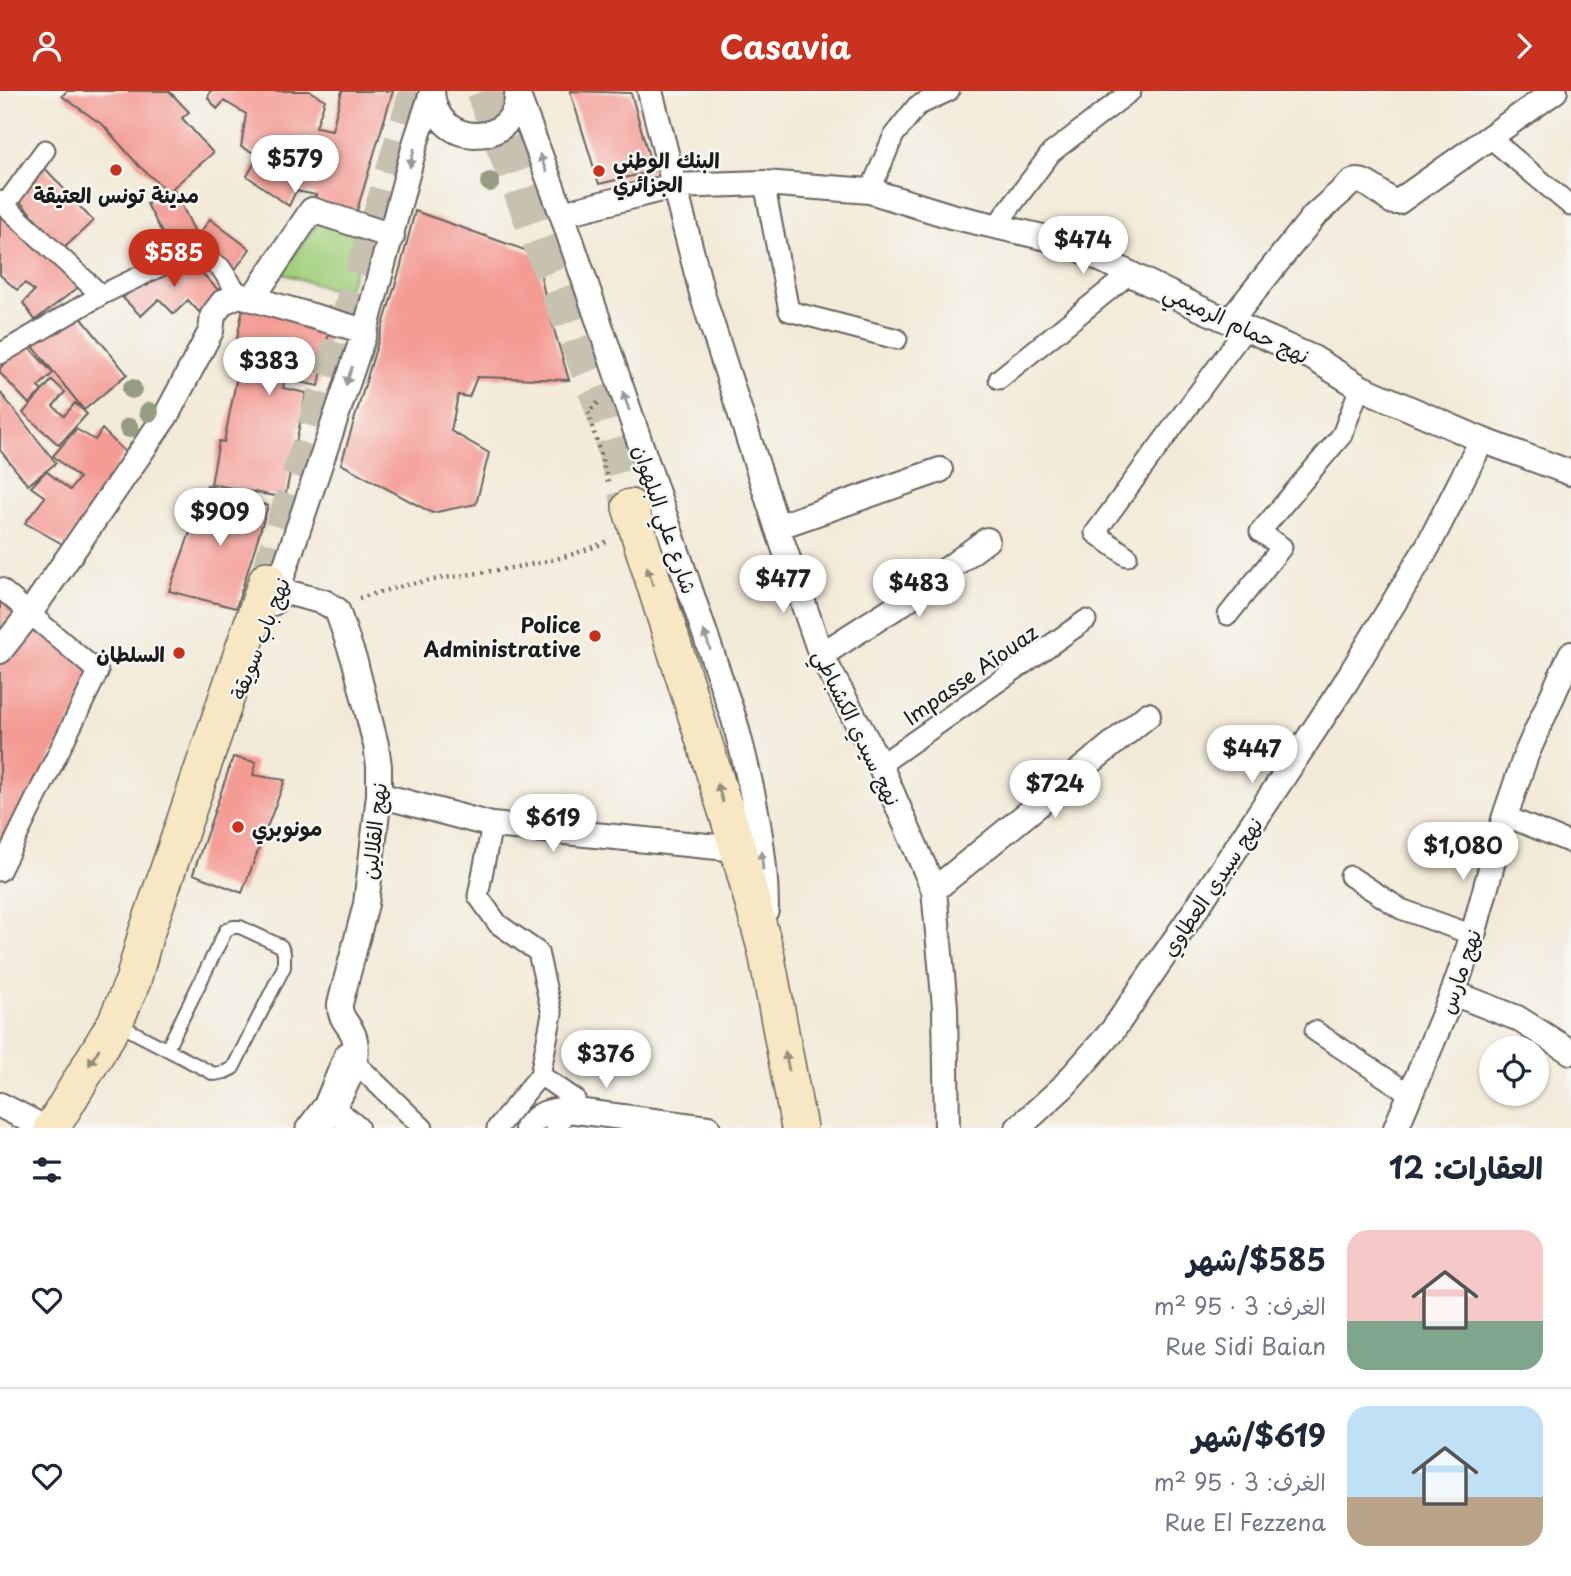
<!DOCTYPE html>
<html lang="ar">
<head>
<meta charset="utf-8">
<style>
  :root { --surface:#fff; --page:#f6f6f7; --text:#1f2937; --muted:#747a83; --line:#e0e1e3; --accent:#c8321e }
  body { margin:0; font-family:"Playpen Sans","Playpen Sans Arabic",sans-serif; background:var(--page); color:var(--text); direction:rtl; height:100vh; display:flex; flex-direction:column; font-size:26px; white-space:nowrap }
  * { box-sizing:border-box; margin:0 }
  p { font-size:23px; color:var(--muted) }
  .icon { flex:none; width:38px; height:38px; fill:none; stroke:currentColor; stroke-width:2; stroke-linecap:round; stroke-linejoin:round }
  .map { position:relative; height:1037px; overflow:hidden; direction:ltr }
  .sheet { display:flex; flex-direction:column; background:var(--surface); flex:1 }
  .sheet>* { flex:none }
  .buttons { position:absolute; left:1479px; top:945px; display:grid; gap:14px }
  .buttons a { display:grid; place-items:center; width:70px; height:70px; border-radius:50%; background:var(--surface); box-shadow:0 2px 5px #0004; font-size:35px }
  .price { position:absolute; translate:-50% -60px; padding:0 16px; border-radius:24px; background:#fff; color:#222; font-size:23px; line-height:46px; filter:drop-shadow(0 2px 4px #0008) }
  .price::after { content:''; position:absolute; left:50%; top:42px; width:21px; height:16px; margin-left:-10px; background:inherit; clip-path:polygon(0 0,100% 0,50% 100%) }
  .price.active { background:var(--accent); color:#fff }
  ul { padding:0; list-style:none }
  li { display:flex; align-items:center; gap:21px; height:175px; padding:0 28px }
  li+li { border-top:2px solid var(--line) }
  li span { display:grid; place-items:center; flex:none; width:196px; height:140px; border-radius:21px; color:#555 }
  li>.icon { margin-inline-start:auto }
  span .icon { width:84px; height:84px; fill:#fffc; stroke-width:1 }
  li b { font-size:30px }
  h2 { display:flex; justify-content:space-between; align-items:center; height:84px; padding:0 28px; font-size:30px }
  header { display:flex; justify-content:space-between; align-items:center; height:91px; padding:0 28px; background:var(--accent); color:#fff; font-size:32px; font-weight:700 }
  .map>svg:first-child { display:block }
  .green { fill:#a2cf7c; stroke:#5f764c; stroke-width:2 }
  .building { fill:#f49b94 }
  .lines { fill:none; stroke-linecap:round; stroke-linejoin:round }
  .secondary-tunnel { stroke:#c7c1b2; stroke-width:35; stroke-dasharray:35 18; stroke-linecap:butt }
  .service-casing { stroke:#67645e; stroke-width:16 }
  .pedestrian-casing { stroke:#67645e; stroke-width:23 }
  .minor-casing { stroke:#67645e; stroke-width:28 }
  .secondary-casing { stroke:#67645e; stroke-width:38 }
  .path { stroke:#67645e; stroke-width:4.5; stroke-dasharray:2 5; stroke-linecap:butt }
  .service { stroke:#fff; stroke-width:12 }
  .pedestrian { stroke:#fff; stroke-width:19 }
  .minor { stroke:#fff; stroke-width:24 }
  .secondary { stroke:#f7e8c3; stroke-width:35 }
  .tree { fill:#969b83 }
  .oneway { fill:#999 }
  .oneway2 { fill:#948c78 }
  .poi-dot { fill:#c8321e; stroke:#f6f6f2; stroke-width:2.5 }
  .labels { text-anchor:middle; dominant-baseline:central; stroke-width:5; stroke-linejoin:round; paint-order:stroke }
  .poi-label { font-size:21px; font-weight:bold; fill:#1c1c1c; stroke:#f6f6f2; text-anchor:start }
  .street-label { font-size:21px; fill:#1c1c1c; stroke:#f6f6f2 }
</style>
</head>
<body>
<header><svg class="icon" aria-label="forward" viewBox="0 0 24 24"><path d="M9 5l7 7-7 7"/></svg>Casavia<svg class="icon" aria-label="person" viewBox="0 0 24 24"><circle cx="12" cy="8" r="4"/><path d="M4 21q1-7 8-7t8 7"/></svg></header>
<div class="map">
<svg width="1571" height="1037" viewBox="0 0 1571 1037">
  <rect width="100%" height="100%" fill="#f6f6f2"/>
  <filter id="ink" filterUnits="userSpaceOnUse"><feTurbulence type="fractalNoise" baseFrequency=".0143" numOctaves="2"/><feDisplacementMap in="SourceGraphic" scale="14" xChannelSelector="R" yChannelSelector="G"/><feConvolveMatrix kernelMatrix="1 2 1 2 8 2 1 2 1" color-interpolation-filters="sRGB"/></filter>
  <filter id="wash" filterUnits="userSpaceOnUse"><feTurbulence type="fractalNoise" baseFrequency=".00686" numOctaves="4" result="noise"/><feDisplacementMap in="SourceGraphic" scale="28" xChannelSelector="R" yChannelSelector="G"/><feGaussianBlur stdDeviation="1.57" result="paint"/><feColorMatrix in="noise" values="0 0 0 0 0 0 0 0 0 0 0 0 0 0 0 0 0 1.4 0 .05"/><feComposite in="paint" operator="in"/></filter>
  <g filter="url(#wash)">
    <rect width="100%" height="100%" fill="#f2ead8"/>
    <path class="green" d="M 319,131 L 368,145 L 346,203 L 281,182 Z"/>
    <g id="blocks">
      <path class="building" d="M 67,0 L 169,0 L 189,21 L 182,27 L 213,62 L 168,101 L 139,75 L 104,35 L 62,5 Z
        M 210,0 L 309,0 L 325,9 L 316,36 L 332,39 L 342,0 L 393,0 L 355,126 L 315,110 L 316,104 L 296,100 L 289,115 L 247,85 L 259,64 L 241,56 L 246,23 L 224,10 L 217,18 L 208,7 Z
        M 570,0 L 631,2 L 653,80 L 599,93 Z
        M 43,75 L 93,130 L 63,158 L 13,103 Z
        M 174,99 L 196,143 L 170,157 L 147,113 Z
        M 0,120 L 79,196 L 35,229 L 23,212 L 34,200 L 25,192 L 17,199 L 0,184 Z
        M 415,120 L 536,163 L 548,218 L 569,289 L 477,286 L 469,306 L 458,304 L 451,340 L 489,362 L 476,413 L 432,422 L 341,373 L 400,178 Z
        M 210,128 L 250,158 L 229,187 L 189,157 Z
        M 183,162 L 220,201 L 199,221 L 188,209 L 174,223 L 159,208 L 141,225 L 123,207 L 141,190 L 147,195 Z
        M 244,211 L 331,229 L 319,295 L 285,288 L 283,297 L 306,302 L 285,407 L 211,393 L 219,350 L 224,351 L 239,275 L 232,274 Z
        M 74,218 L 127,283 L 84,319 L 31,253 Z
        M 26,253 L 53,282 L 38,296 L 42,300 L 29,313 L 0,282 L 0,277 Z
        M 52,289 L 65,301 L 53,315 L 64,325 L 75,312 L 87,323 L 59,354 L 23,322 Z
        M 0,301 L 56,372 L 28,394 L 0,359 Z
        M 76,338 L 95,349 L 102,338 L 125,361 L 66,455 L 25,432 L 45,406 L 31,396 L 46,380 L 70,399 L 79,387 L 53,365 Z
        M 207,394 L 268,415 L 236,517 L 169,500 Z
        M 0,502 L 22,519 L 0,543 Z
        M 28,537 L 55,552 L 95,583 L 0,766 L 0,574 L 12,553 Z
        M 233,666 L 256,671 L 253,684 L 285,689 L 242,802 L 193,783 Z"/>
    </g>
  </g>
  <g filter="url(#ink)">
    <use href="#blocks" fill-opacity="0" stroke="#67645e" stroke-width="2"/>
    <g class="lines">
      <path class="secondary-tunnel" d="M 483,0 L 605,324 L 630,416
        M 267,488 L 376,138 L 417,0"/>
      <defs>
        <path id="service" d="M 118,933 L 214,983 L 225,981 L 233,977 L 284,876 L 284,862 L 281,855 L 240,836 L 233,836 L 226,839 L 167,958"/>
        <path id="pedestrian" d="M 1489,46 L 1571,115
          M 764,92 L 789,220 L 897,248
          M 870,100 L 894,44 L 917,15 L 949,0
          M 0,110 L 101,204
          M 5,114 L 45,59
          M 996,135 L 1051,62 L 1131,0
          M 0,263 L 101,204 L 190,161 L 220,176 L 239,204
          M 999,288 L 1129,183
          M 1127,465 L 1095,442 L 1246,237
          M 0,497 L 98,581 L 0,780
          M 1228,524 L 1282,456 L 1260,441 L 1342,344 L 1360,296
          M 880,674 L 1086,529
          M 1505,725 L 1571,752
          M 492,734 L 478,805 L 498,833 L 538,861 L 552,923 L 540,984
          M 1350,785 L 1401,818 L 1473,844
          M 1315,940 L 1410,1003
          M 306,1037 L 324,1013 L 345,962 L 423,1037
          M 497,1037 L 540,984 L 575,1008 L 555,1037"/>
        <path id="minor" d="M 432,0 C 435,61 521,56 517,0
          M 650,0 L 703,206 L 777,436 L 821,564 L 880,674 L 934,799 L 945,916 L 947,1037
          M 518,5 L 562,123 L 734,628 C 751,691 766,754 766,819
          M 562,123 L 673,95 L 764,92 L 870,100 L 951,125 L 1047,147 L 1078,157 L 1197,216 L 1313,267 L 1360,296 L 1482,349 L 1571,382
          M 252,208 L 312,119 L 392,145
          M 1230,230 L 1314,125 L 1352,91 C 1366,86 1381,104 1393,111 L 1398,111 L 1555,0
          M 777,436 L 940,379
          M 278,499 L 324,511 L 337,519 L 355,571 L 376,654 L 379,675 L 379,704 L 366,813 L 340,913 C 339,927 348,932 353,943 C 363,967 344,997 333,1018
          M 273,512 L 365,240 L 416,50 L 432,2
          M 0,560 L 30,522 L 167,323 L 211,240 L 213,224 L 223,211 L 239,204 L 365,240
          M 821,564 L 902,512 L 987,449
          M 379,704 L 492,734 L 738,758
          M 934,799 L 1148,624
          M 1453,902 L 1517,927 L 1571,961
          M 0,1014 L 45,1037
          M 320,1037 L 333,1018 L 356,1037
          M 527,1037 C 539,1022 550,1019 568,1019 L 708,1037
          M 1018,1037 L 1063,996 L 1113,939 L 1194,821 L 1344,594 L 1428,455 L 1482,349
          M 1396,1037 L 1453,902 L 1473,844 L 1505,725 L 1526,664 L 1571,563"/>
        <path id="secondary" d="M 630,416 L 738,758 L 766,861 L 799,1037
          M 52,1037 L 115,932 L 133,890 L 145,846 L 267,488"/>
      </defs>
      <use href="#service" class="service-casing"/>
      <use href="#pedestrian" class="pedestrian-casing"/>
      <use href="#minor" class="minor-casing"/>
      <use href="#secondary" class="secondary-casing"/>
      <path class="path" d="M 598,312 L 588,321 L 609,394
        M 359,507 C 381,501 403,494 426,490 C 489,479 550,476 608,450"/>
      <use href="#service" class="service"/>
      <use href="#pedestrian" class="pedestrian"/>
      <use href="#minor" class="minor"/>
      <use href="#secondary" class="secondary"/>
    </g>
    <g class="tree">
      <circle cx="490" cy="91" r="10"/>
      <circle cx="132" cy="298" r="10"/>
      <circle cx="149" cy="321" r="10"/>
      <circle cx="129" cy="337" r="10"/>
    </g>
    <defs><path id="oneway-solid" d="M-6-.8H1V-3.2L6.5 0L1 3.2V.8H-6Z" transform="scale(1.75)"/></defs>
    <g class="oneway">
      <use href="#oneway-solid" transform="translate(412 67) rotate(104)"/>
      <use href="#oneway-solid" transform="translate(543 72) rotate(-111)"/>
      <use href="#oneway-solid" transform="translate(349 285) rotate(109)"/>
      <use href="#oneway-solid" transform="translate(626 310) rotate(-109)"/>
      <use href="#oneway-solid" transform="translate(707 549) rotate(-109)"/>
      <use href="#oneway-solid" transform="translate(762 769) rotate(-96)"/>
    </g>
    <g class="oneway2">
      <use href="#oneway-solid" transform="translate(650 485) rotate(-108)"/>
      <use href="#oneway-solid" transform="translate(720 702) rotate(-108)"/>
      <use href="#oneway-solid" transform="translate(94 966) rotate(121)"/>
      <use href="#oneway-solid" transform="translate(787 970) rotate(-101)"/>
    </g>
  </g>
  <g class="poi-dot">
    <circle cx="116" cy="79" r="7"/>
    <circle cx="599" cy="80" r="7"/>
    <circle cx="595" cy="545" r="7"/>
    <circle cx="179" cy="562" r="7"/>
    <circle cx="238" cy="736" r="7"/>
  </g>
  <g class="labels">
    <g class="poi-label">
      <text x="613" y="68">البنك الوطني<tspan x="613" dy="24">الجزائري</tspan></text>
      <text x="116" y="103" text-anchor="middle">مدينة تونس العتيقة</text>
      <text x="581" y="533" text-anchor="end">Police<tspan x="581" dy="24">Administrative</tspan></text>
      <text x="165" y="562" text-anchor="end">السلطان</text>
      <text x="252" y="736">مونوبري</text>
    </g>
    <g class="street-label">
      <text transform="translate(1237 232) rotate(25)">نهج حمام الرميمي</text>
      <text transform="translate(666 428) rotate(71)">شارع علي البلهوان</text>
      <text transform="translate(259 547) rotate(-69)">نهج باب سويقة</text>
      <text transform="translate(970 583) rotate(-35)">Impasse Aĩouaz</text>
      <text transform="translate(858 636) rotate(64)">نهج سيدي الكشباطي</text>
      <text transform="translate(373 740) rotate(-84)">نهج القلالين</text>
      <text transform="translate(1211 795) rotate(-56)">نهج سيدي العطاوي</text>
      <text transform="translate(1459 880) rotate(-71)">نهج مارس</text>
    </g>
  </g>
</svg>
<div class="buttons">
<a><svg class="icon" aria-label="locate" viewBox="0 0 24 24"><circle cx="12" cy="12" r="6"/><path d="M12 2v4M12 18v4M2 12h4M18 12h4"/></svg></a>
</div>
<b class="price" style="left:295px;top:104px">$579</b>
<b class="price" style="left:1083px;top:185px">$474</b>
<b class="price active" style="left:174px;top:198px">$585</b>
<b class="price" style="left:269px;top:306px">$383</b>
<b class="price" style="left:220px;top:457px">$909</b>
<b class="price" style="left:783px;top:524px">$477</b>
<b class="price" style="left:919px;top:528px">$483</b>
<b class="price" style="left:1252px;top:694px">$447</b>
<b class="price" style="left:1055px;top:729px">$724</b>
<b class="price" style="left:553px;top:763px">$619</b>
<b class="price" style="left:1463px;top:791px">$1,080</b>
<b class="price" style="left:606px;top:999px">$376</b>
</div>
<section class="sheet">
<h2>العقارات: 12<svg class="icon" aria-label="filters" viewBox="0 0 24 24"><path d="M4 7h16M4 17h16"/><circle cx="9" cy="7" r="2"/><circle cx="15" cy="17" r="2"/></svg></h2>
<ul>
<li><span style="background:linear-gradient(#f6c9c9 65%,#7fa58c 0)"><svg class="icon" aria-label="home" viewBox="0 0 24 24"><path d="M3 11l9-7 9 7M6 9v11h12V9"/></svg></span><div><b>$585/شهر</b><p>الغرف: 3 · 95 m²</p><p>Rue Sidi Baian</p></div><svg class="icon" aria-label="heart" viewBox="0 0 24 24"><path d="M12 20l-8-8c-3-5 5-10 8-4 3-6 11-1 8 4z"/></svg></li>
<li><span style="background:linear-gradient(#bfe0f5 65%,#b9a48a 0)"><svg class="icon" aria-label="home" viewBox="0 0 24 24"><path d="M3 11l9-7 9 7M6 9v11h12V9"/></svg></span><div><b>$619/شهر</b><p>الغرف: 3 · 95 m²</p><p>Rue El Fezzena</p></div><svg class="icon" aria-label="heart" viewBox="0 0 24 24"><path d="M12 20l-8-8c-3-5 5-10 8-4 3-6 11-1 8 4z"/></svg></li>
</ul>
</section>
</body>
</html>
